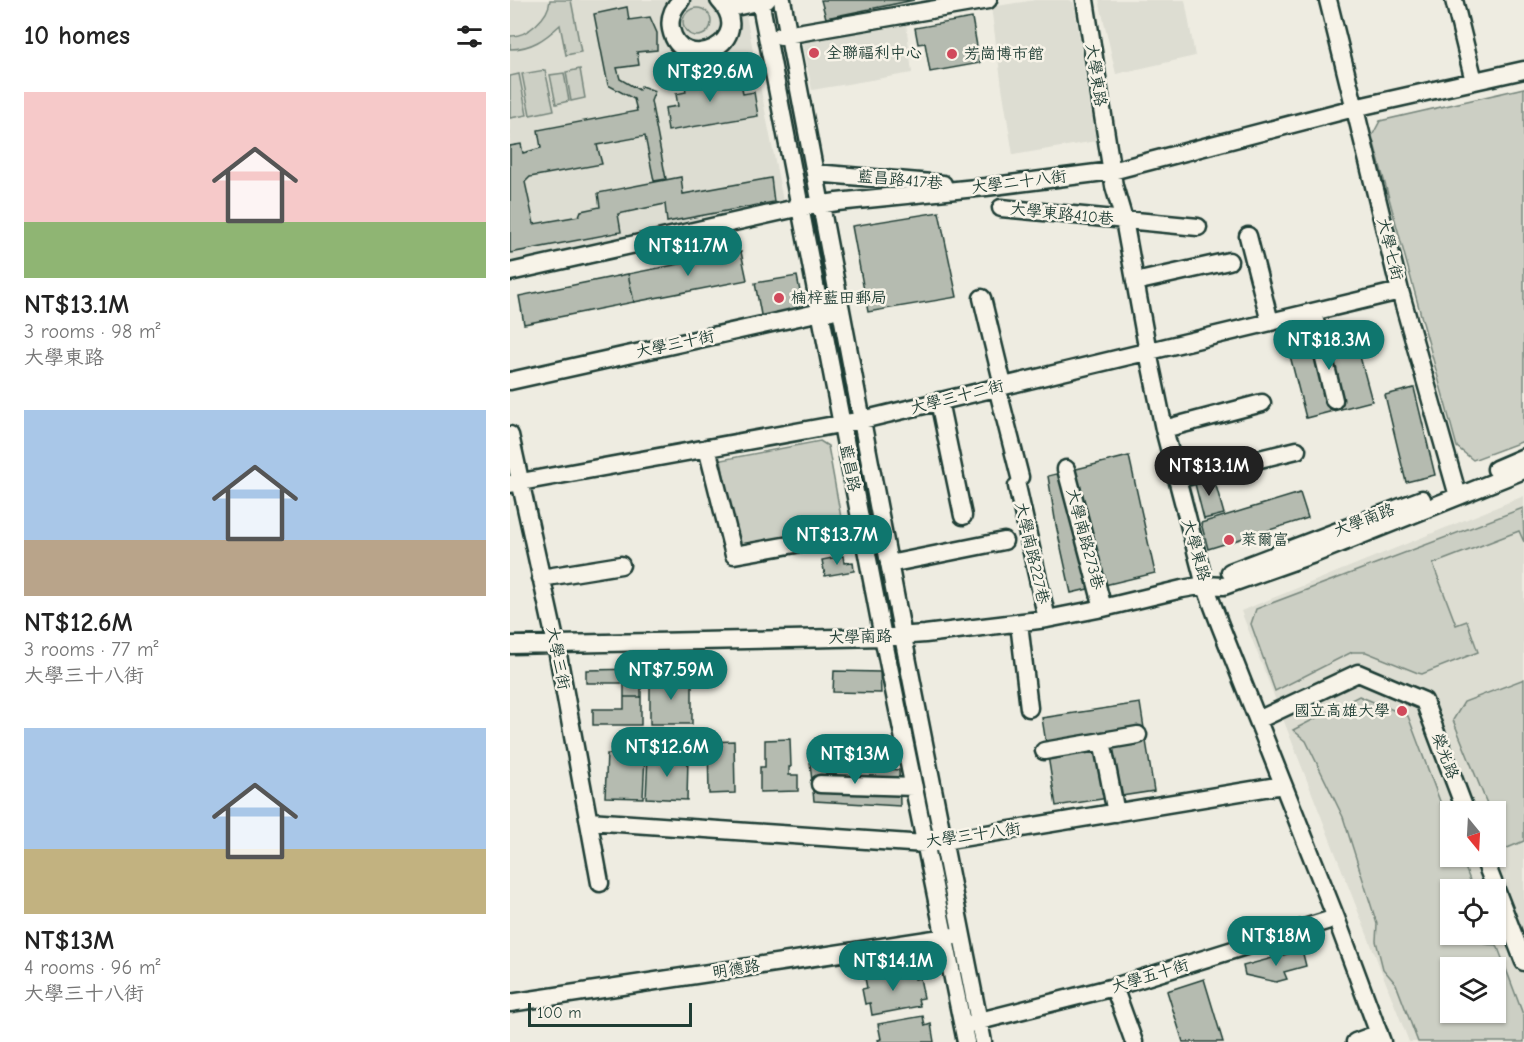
<!DOCTYPE html>
<html lang="en">
<head>
<meta charset="utf-8">
<style>
  :root { --surface:#fff; --page:#f2f2f2; --text:#222; --muted:#767676; --accent:#0f766e }
  body { margin:0; font-family:"Comic Neue","LXGW WenKai TC",sans-serif; background:var(--page); color:var(--text); height:100vh; display:flex; flex-direction:column; font-size:22px; white-space:nowrap }
  * { box-sizing:border-box; margin:0 }
  p { font-size:20px; color:var(--muted) }
  .icon { flex:none; width:33px; height:33px; fill:none; stroke:currentColor; stroke-width:2; stroke-linecap:round; stroke-linejoin:round }
  .map { position:relative; flex:1; overflow:hidden }
  .side { display:flex; flex-direction:column; background:var(--surface); width:510px }
  .side>* { flex:none }
  .needle { width:39px; rotate:162deg }
  .buttons { position:absolute; left:930px; top:801px; display:grid; gap:12px }
  .buttons a { display:grid; place-items:center; width:66px; height:66px; border-radius:0px; background:var(--surface); box-shadow:0 2px 4px #0004; font-size:30px }
  .scale { position:absolute; left:18px; bottom:15px; width:164px; box-sizing:border-box; padding-left:6px; border:3px solid #1f3d34; border-top:0; font-size:16px; line-height:21px; white-space:nowrap; color:#1f3d34; -webkit-text-stroke:4px #f7f3e8; paint-order:stroke }
  .price { position:absolute; translate:-50% -51px; padding:0 14px; border-radius:21px; background:var(--accent); color:#fff; font-size:20px; line-height:39px; filter:drop-shadow(0 2px 3px #0008) }
  .price::after { content:''; position:absolute; left:50%; top:36px; width:18px; height:14px; margin-left:-9px; background:inherit; clip-path:polygon(0 0,100% 0,50% 100%) }
  .price.current { background:#222; color:#fff }
  ul { padding:0; list-style:none }
  li { display:grid; align-content:center; gap:12px; height:318px; padding:0 24px }
  li span { display:grid; place-items:center; height:186px; border-radius:0px; color:#555 }
  li>.icon { margin-inline-start:auto }
  span .icon { width:108px; height:108px; fill:#fffc; stroke-width:1 }
  li b { font-size:26px }
  h2 { display:flex; justify-content:space-between; align-items:center; height:72px; padding:0 24px; font-size:26px }
  main { display:flex; flex:1; min-height:0 }
  .map>svg:first-child { display:block }
  .built { fill:#ddddd2; fill-rule:evenodd }
  .green { fill:#cccfc4; stroke:#76867c; stroke-width:1.5; fill-rule:evenodd }
  .building { fill:#b5bbb0; stroke:#1f3d34; stroke-width:1.5 }
  .lines { fill:none; stroke-linecap:round; stroke-linejoin:round }
  .minor-casing { stroke:#1f3d34; stroke-width:21 }
  .minor { stroke:#f7f3e8; stroke-width:16 }
  .poi-dot { fill:#d1495b; stroke:#f7f3e8; stroke-width:2 }
  .labels { text-anchor:middle; dominant-baseline:central; stroke-width:5; stroke-linejoin:round; paint-order:stroke }
  .poi-label { font-size:16px; fill:#1f3d34; stroke:#f7f3e8; text-anchor:start }
  .street-label { font-size:16px; fill:#1f3d34; stroke:#f7f3e8 }
</style>
</head>
<body>
<main>
<section class="side">
<h2>10 homes<svg class="icon" aria-label="filters" viewBox="0 0 24 24"><path d="M4 7h16M4 17h16"/><circle cx="9" cy="7" r="2"/><circle cx="15" cy="17" r="2"/></svg></h2>
<ul>
<li><span style="background:linear-gradient(#f6c9c9 70%,#8fb573 0)"><svg class="icon" aria-label="home" viewBox="0 0 24 24"><path d="M3 11l9-7 9 7M6 9v11h12V9"/></svg></span><div><b>NT$13.1M</b><p>3 rooms · 98 m²</p><p>大學東路</p></div></li>
<li><span style="background:linear-gradient(#a9c7e8 70%,#b9a48a 0)"><svg class="icon" aria-label="home" viewBox="0 0 24 24"><path d="M3 11l9-7 9 7M6 9v11h12V9"/></svg></span><div><b>NT$12.6M</b><p>3 rooms · 77 m²</p><p>大學三十八街</p></div></li>
<li><span style="background:linear-gradient(#a9c7e8 65%,#c2b280 0)"><svg class="icon" aria-label="home" viewBox="0 0 24 24"><path d="M3 11l9-7 9 7M6 9v11h12V9"/></svg></span><div><b>NT$13M</b><p>4 rooms · 96 m²</p><p>大學三十八街</p></div></li>
</ul>
</section>
<div class="map">
<svg width="1014" height="1042" viewBox="0 0 1014 1042">
  <rect width="100%" height="100%" fill="#eeece1"/>
  <filter id="ink" filterUnits="userSpaceOnUse"><feTurbulence type="fractalNoise" baseFrequency=".0167" numOctaves="2"/><feDisplacementMap in="SourceGraphic" scale="12" xChannelSelector="R" yChannelSelector="G"/><feConvolveMatrix kernelMatrix="1 2 1 2 8 2 1 2 1" color-interpolation-filters="sRGB"/></filter>
  <g filter="url(#ink)">
    <path class="built" d="M 0,0 L 233,0 L 274,206 L 0,261 Z
      M 525,0 L 560,0 L 564,3 L 586,141 L 503,155 L 492,87 L 481,7 Z
      M 589,0 L 675,0 L 685,56 L 606,74 Z
      M 396,23 L 402,73 L 302,90 L 292,42 L 297,36 Z
      M 1014,496 L 1014,1042 L 899,1042 L 731,611 ZM 940,812 L 986,812 L 986,856 L 940,856 ZM 940,890 L 986,890 L 986,934 L 940,934 ZM 940,968 L 986,968 L 986,1012 L 940,1012 Z"/>
    <path class="green" d="M 40,0 L 61,0 L 71,52 L 56,55 L 50,25 C 35,39 21,49 0,49 L 0,36 C 17,37 39,17 40,0 Z
      M173 22a14 14 0 1 1 28 0a14 14 0 1 1-28 0Z
      M 70,69 L 75,98 L 61,101 L 56,72 Z
      M 35,70 L 44,110 L 20,115 L 12,74 Z
      M 54,73 L 59,101 L 46,104 L 40,75 Z
      M 9,74 L 17,115 L 0,118 L 0,76 Z
      M 1014,88 L 1014,441 L 963,460 L 947,447 L 862,136 L 870,121 Z
      M 310,441 L 318,446 L 332,523 L 327,530 L 234,548 L 225,540 L 211,460 Z
      M 1013,508 L 1014,542 L 1009,531 L 923,564 L 946,625 L 957,621 L 968,652 L 912,674 L 908,673 L 856,652 L 842,652 L 765,691 L 741,624 L 746,609 Z
      M 1014,679 L 1014,841 L 995,849 L 986,826 L 986,812 L 980,811 L 943,720 L 954,702 Z
      M 849,696 L 898,716 L 940,828 L 940,856 L 951,857 L 963,888 L 962,889 L 940,890 L 940,934 L 963,935 C 967,944 977,945 987,945 L 1014,1017 L 1014,1042 L 908,1042 L 886,984 L 873,969 L 866,941 L 867,924 L 833,817 L 796,741 L 783,730 ZM 940,968 L 986,968 L 986,1012 L 940,1012 Z"/>
    <path class="building" d="M 311,0 L 404,0 L 316,18 Z
      M 117,7 L 119,20 L 140,17 L 147,33 L 147,50 L 127,52 L 129,65 L 107,68 L 110,79 L 129,90 L 131,86 L 145,91 L 141,101 L 156,179 L 144,181 L 135,136 L 87,145 L 92,164 L 20,177 L 15,182 L 24,224 L 69,216 L 71,211 L 90,207 L 88,193 L 171,177 L 173,194 L 261,178 L 264,202 L 157,222 L 155,204 L 108,214 L 111,232 L 0,253 L 0,146 L 11,144 L 13,153 L 31,148 L 28,130 L 127,111 L 124,99 L 98,85 L 84,14 Z
      M 462,18 L 470,63 L 420,72 L 415,43 L 408,44 L 405,28 Z
      M 214,73 L 216,84 L 231,82 L 233,94 L 244,92 L 248,116 L 158,131 L 155,108 L 168,106 L 166,94 L 176,92 L 174,80 Z
      M 429,212 L 447,297 L 358,312 L 342,226 Z
      M 231,252 L 237,280 L 124,302 L 118,274 Z
      M 118,274 L 124,302 L 14,324 L 9,296 Z
      M 287,276 L 294,312 L 252,320 L 245,283 Z
      M 841,323 L 862,401 L 796,418 L 776,340 Z
      M 904,388 L 925,475 L 896,482 L 875,395 Z
      M 619,456 L 645,573 L 561,593 L 546,525 L 538,476 Z
      M 703,475 L 714,514 L 694,519 L 684,480 Z
      M 790,493 L 798,518 L 698,549 L 691,523 Z
      M 333,556 L 334,563 L 343,562 L 344,571 L 315,576 L 312,560 Z
      M 131,669 L 131,697 L 114,697 L 114,683 L 76,683 L 76,670 Z
      M 324,671 L 370,672 L 371,693 L 323,692 Z
      M 140,678 L 182,678 L 182,724 L 140,724 Z
      M 114,697 L 131,697 L 131,725 L 83,725 L 83,709 L 114,709 Z
      M 630,703 L 644,791 L 546,806 L 532,718 Z
      M 280,739 L 281,767 L 279,767 L 279,775 L 288,775 L 288,791 L 250,792 L 250,767 L 255,767 L 255,740 Z
      M 224,741 L 225,793 L 199,794 L 198,742 Z
      M 97,754 L 135,755 L 133,798 L 95,797 Z
      M 138,755 L 178,757 L 177,800 L 136,798 Z
      M 300,762 L 389,770 L 390,806 L 304,801 Z
      M 792,950 L 796,966 L 774,972 L 777,979 L 766,982 L 735,975 L 733,966 Z
      M 403,969 L 405,979 L 410,978 L 414,998 L 408,999 L 410,1006 L 362,1015 L 360,1003 L 355,1004 L 352,989 L 357,988 L 355,978 Z
      M 694,979 L 713,1042 L 673,1042 L 657,991 Z
      M 413,1016 L 415,1026 L 421,1024 L 424,1042 L 369,1042 L 368,1040 L 371,1039 L 368,1024 Z"/>
    <g class="lines">
      <defs>
        <path id="minor" d="M 171,0 C 163,8 159,18 161,29 C 171,77 249,42 209,0
          M 250,0 L 373,637 L 456,1042
          M 272,0 L 396,652 L 473,1042
          M 575,0 L 604,186 L 614,220 L 638,352 L 654,429 L 695,585 L 710,625 L 826,918 L 872,1042
          M 818,0 L 890,291 L 948,496
          M 944,0 L 964,81
          M 216,9 L 257,0
          M 270,36 L 478,0
          M 305,173 L 433,184
          M 491,208 L 688,227
          M 738,236 L 760,322
          M 0,272 L 282,209 L 327,202 L 476,187 L 602,171 L 844,108 L 1014,70
          M 625,282 L 719,261
          M 472,298 L 493,385
          M 803,312 L 824,400
          M 0,381 L 302,314 L 321,311
          M 487,387 L 510,477
          M 429,401 L 453,516
          M 654,429 L 752,403
          M 0,435 L 46,644 L 90,883
          M 197,448 L 224,555 L 363,530
          M 556,469 L 593,608
          M 986,469 L 1014,457
          M 667,479 L 787,450
          M 0,484 L 352,420 L 890,291
          M 507,486 L 537,619
          M 379,564 L 494,541
          M 720,572 L 912,499
          M 31,578 L 111,565
          M 509,623 L 519,708
          M 0,645 L 373,637 L 415,634 L 537,619 L 593,608 L 672,589 L 695,585 L 714,586 L 804,554 L 1014,470
          M 748,720 L 848,673 L 914,701 L 956,812
          M 592,741 L 606,813
          M 534,751 L 628,735
          M 310,784 L 404,787
          M 79,821 L 415,844 L 773,785
          M 973,856 L 1014,962
          M 604,987 L 624,1042
          M 0,1003 L 444,936
          M 458,1024 L 604,987 L 826,918
          M 845,1042 L 869,1033"/>
      </defs>
      <use href="#minor" class="minor-casing"/>
      <use href="#minor" class="minor"/>
    </g>
  </g>
  <g class="poi-dot">
    <circle cx="304" cy="53" r="6"/>
    <circle cx="442" cy="54" r="6"/>
    <circle cx="269" cy="298" r="6"/>
    <circle cx="719" cy="540" r="6"/>
    <circle cx="892" cy="711" r="6"/>
  </g>
  <g class="labels">
    <g class="poi-label">
      <text x="316" y="53">全聯福利中心</text>
      <text x="454" y="54">芳崗博市館</text>
      <text x="281" y="298">楠梓藍田郵局</text>
      <text x="731" y="540">萊爾富</text>
      <text x="880" y="711" text-anchor="end">國立高雄大學</text>
    </g>
    <g class="street-label">
      <text transform="translate(586 75) rotate(81)">大學東路</text>
      <text transform="translate(390 180) rotate(5)">藍昌路417巷</text>
      <text transform="translate(509 182) rotate(-7)">大學二十八街</text>
      <text transform="translate(552 214) rotate(6)">大學東路410巷</text>
      <text transform="translate(880 249) rotate(76)">大學七街</text>
      <text transform="translate(165 344) rotate(-12)">大學三十街</text>
      <text transform="translate(447 397) rotate(-14)">大學三十二街</text>
      <text transform="translate(340 468) rotate(79)">藍昌路</text>
      <text transform="translate(854 520) rotate(-21)">大學南路</text>
      <text transform="translate(575 539) rotate(75)">大學南路273巷</text>
      <text transform="translate(686 550) rotate(74)">大學東路</text>
      <text transform="translate(522 553) rotate(77)">大學南路227巷</text>
      <text transform="translate(350 637) rotate(-2)">大學南路</text>
      <text transform="translate(48 658) rotate(79)">大學三街</text>
      <text transform="translate(935 756) rotate(69)">榮光路</text>
      <text transform="translate(463 835) rotate(-8)">大學三十八街</text>
      <text transform="translate(226 969) rotate(-9)">明德路</text>
      <text transform="translate(640 976) rotate(-17)">大學五十街</text>
    </g>
  </g>
</svg>
<div class="buttons">
<a><svg class="needle" viewBox="-14 -14 28 28"><path d="M0-13l5 13h-10z" fill="#e53935"/><path d="M0 13l5-13h-10z" fill="#767676"/></svg></a>
<a><svg class="icon" aria-label="locate" viewBox="0 0 24 24"><circle cx="12" cy="12" r="6"/><path d="M12 2v4M12 18v4M2 12h4M18 12h4"/></svg></a>
<a><svg class="icon" aria-label="layers" viewBox="0 0 24 24"><path d="M12 4l9 5-9 5-9-5zM3 14l9 5 9-5"/></svg></a>
</div>
<div class="scale">100 m</div>
<b class="price" style="left:200px;top:103px">NT$29.6M</b>
<b class="price" style="left:178px;top:277px">NT$11.7M</b>
<b class="price" style="left:819px;top:371px">NT$18.3M</b>
<b class="price current" style="left:699px;top:497px">NT$13.1M</b>
<b class="price" style="left:327px;top:566px">NT$13.7M</b>
<b class="price" style="left:161px;top:701px">NT$7.59M</b>
<b class="price" style="left:157px;top:778px">NT$12.6M</b>
<b class="price" style="left:345px;top:785px">NT$13M</b>
<b class="price" style="left:766px;top:967px">NT$18M</b>
<b class="price" style="left:383px;top:992px">NT$14.1M</b>
</div>
</main>
</body>
</html>
